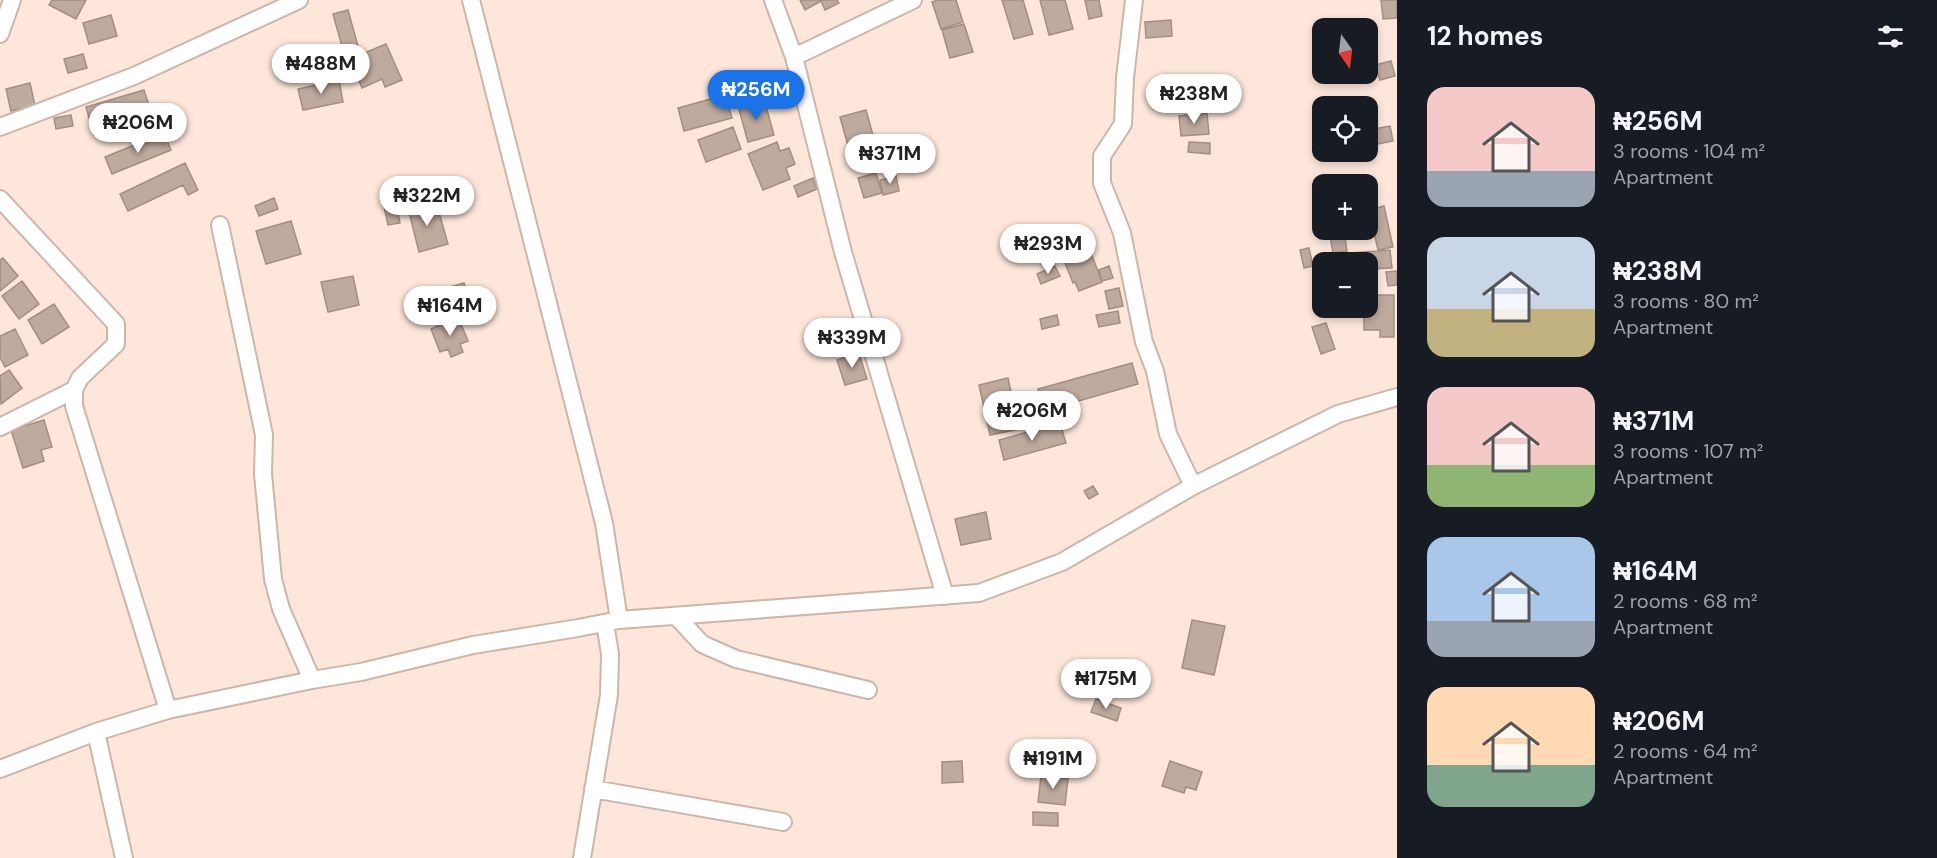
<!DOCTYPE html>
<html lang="en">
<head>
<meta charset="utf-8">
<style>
  :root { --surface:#171b24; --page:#20242c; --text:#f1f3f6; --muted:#9ea1a6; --accent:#1a73e8 }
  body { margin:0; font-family:"DM Sans",sans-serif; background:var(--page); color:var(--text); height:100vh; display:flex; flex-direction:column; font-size:22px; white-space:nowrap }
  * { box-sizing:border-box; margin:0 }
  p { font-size:20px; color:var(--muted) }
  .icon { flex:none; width:33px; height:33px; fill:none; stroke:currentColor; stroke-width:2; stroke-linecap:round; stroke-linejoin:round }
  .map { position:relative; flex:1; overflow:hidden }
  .drawer { display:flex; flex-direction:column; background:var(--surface); width:540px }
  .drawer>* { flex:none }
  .needle { width:39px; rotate:166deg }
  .tools { position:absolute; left:1312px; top:18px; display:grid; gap:12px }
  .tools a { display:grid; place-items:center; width:66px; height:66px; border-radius:12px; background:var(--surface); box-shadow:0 3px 9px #0003; font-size:30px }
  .price { position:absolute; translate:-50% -51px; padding:0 14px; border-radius:21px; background:#fff; color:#222; font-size:20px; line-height:39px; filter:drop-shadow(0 2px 3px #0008) }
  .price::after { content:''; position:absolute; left:50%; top:36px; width:18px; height:14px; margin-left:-9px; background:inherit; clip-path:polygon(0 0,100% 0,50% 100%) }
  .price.selected { background:var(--accent); color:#fff }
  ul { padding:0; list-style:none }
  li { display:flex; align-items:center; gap:18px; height:150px; padding:0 30px }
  li span { display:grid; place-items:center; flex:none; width:168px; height:120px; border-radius:18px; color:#555 }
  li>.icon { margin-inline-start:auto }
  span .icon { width:72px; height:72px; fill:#fffc; stroke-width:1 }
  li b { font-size:26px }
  h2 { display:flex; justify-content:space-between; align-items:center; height:72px; padding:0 30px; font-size:26px }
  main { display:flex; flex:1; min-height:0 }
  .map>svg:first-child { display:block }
  .building { fill:#bfaa9e; stroke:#a38e82; stroke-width:1.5 }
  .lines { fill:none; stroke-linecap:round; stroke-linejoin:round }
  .minor-casing { stroke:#cbb6a9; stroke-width:20 }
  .minor { stroke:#fff; stroke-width:16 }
</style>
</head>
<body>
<main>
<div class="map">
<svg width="1397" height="858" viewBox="0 0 1397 858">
  <rect width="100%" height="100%" fill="#fee7da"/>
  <path class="building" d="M 52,0 L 86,0 L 76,19 L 49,5 Z
    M 800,0 L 837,0 L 839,3 L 825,10 L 821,1 L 805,10 Z
    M 938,0 L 956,0 L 963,22 L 941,29 L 932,2 Z
    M 1002,0 L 1023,0 L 1033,34 L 1014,39 Z
    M 1040,0 L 1065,0 L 1073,29 L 1049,35 Z
    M 1085,0 L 1099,0 L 1102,16 L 1089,19 Z
    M 1381,0 L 1397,0 L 1397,18 L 1383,19 Z
    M 348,10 L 358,46 L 343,50 L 333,14 Z
    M 111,15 L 117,36 L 89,44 L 83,23 Z
    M 1171,20 L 1172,36 L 1146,38 L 1145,22 Z
    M 964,24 L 973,52 L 950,58 L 942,30 Z
    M 386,44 L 402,80 L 385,87 L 382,79 L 362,88 L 350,59 Z
    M 83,54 L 87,68 L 68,73 L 64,59 Z
    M 1391,61 L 1395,76 L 1380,80 L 1375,65 Z
    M 339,80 L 343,102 L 303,110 L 298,89 Z
    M 30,83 L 35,106 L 11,111 L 6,89 Z
    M 144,90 L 153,118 L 94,135 L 86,107 Z
    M 725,95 L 732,118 L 684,131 L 678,108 Z
    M 764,99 L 774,135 L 748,142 L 738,106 Z
    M 866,110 L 876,146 L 850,153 L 840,117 Z
    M 1207,113 L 1209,134 L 1181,136 L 1179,116 Z
    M 71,115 L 73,126 L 56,129 L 54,118 Z
    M 1390,126 L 1393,141 L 1368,146 L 1368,130 Z
    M 733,127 L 741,149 L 706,162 L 698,140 Z
    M 164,133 L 171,150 L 112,174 L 105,157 Z
    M 777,142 L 780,151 L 789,148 L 795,164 L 786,168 L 790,179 L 763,190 L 748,154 Z
    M 1189,142 L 1210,143 L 1210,154 L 1188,152 Z
    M 185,163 L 198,190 L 188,195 L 183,185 L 128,211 L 120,194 Z
    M 876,173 L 882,193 L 864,198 L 858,178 Z
    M 896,176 L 899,191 L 883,195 L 880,180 Z
    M 813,178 L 817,189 L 798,197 L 794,186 Z
    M 274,198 L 278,209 L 259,216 L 255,206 Z
    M 395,199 L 400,223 L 388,225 L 383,202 Z
    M 430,202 L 433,214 L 439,212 L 448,244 L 419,252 L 408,208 Z
    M 1384,206 L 1393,247 L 1378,250 L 1369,210 Z
    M 291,221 L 301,254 L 266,264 L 256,231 Z
    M 1329,230 L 1344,230 L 1347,251 L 1333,253 Z
    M 1309,248 L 1313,266 L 1304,268 L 1300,250 Z
    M 1390,250 L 1392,268 L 1368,269 L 1368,262 L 1339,262 L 1338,254 Z
    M 1074,251 L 1076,258 L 1061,262 L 1059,254 Z
    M 1091,253 L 1102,282 L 1079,291 L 1075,282 L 1073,283 L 1065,263 Z
    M 3,258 L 18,276 L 0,291 L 0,260 Z
    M 1055,266 L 1060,276 L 1041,284 L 1037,274 Z
    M 1109,266 L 1113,278 L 1102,281 L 1099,270 Z
    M 1397,271 L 1397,285 L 1388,286 L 1386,272 Z
    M 353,276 L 359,305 L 328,312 L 321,282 Z
    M 22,281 L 39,304 L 19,319 L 2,296 Z
    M 464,283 L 470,304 L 414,322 L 407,300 Z
    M 1119,288 L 1123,306 L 1109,309 L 1105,291 Z
    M 1368,295 L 1394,295 L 1394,337 L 1380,337 L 1380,330 L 1364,330 L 1364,308 L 1368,308 Z
    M 54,304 L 69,327 L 42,344 L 28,320 Z
    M 1118,311 L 1120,323 L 1099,327 L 1096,315 Z
    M 1057,315 L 1059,325 L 1042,329 L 1040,319 Z
    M 458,317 L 468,341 L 460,344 L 463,352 L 451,357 L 448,349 L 440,352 L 431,329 Z
    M 1326,323 L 1335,349 L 1321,354 L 1312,327 Z
    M 15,329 L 28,355 L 5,367 L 0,357 L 0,336 Z
    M 859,353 L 867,379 L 845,385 L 837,360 Z
    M 1132,363 L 1138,384 L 1061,406 L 1065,420 L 1048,424 L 1038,389 Z
    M 9,370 L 22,388 L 1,404 L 0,376 Z
    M 1008,378 L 1019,429 L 990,435 L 979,385 Z
    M 44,420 L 52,447 L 41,450 L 44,461 L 23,468 L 11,430 Z
    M 1060,423 L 1066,443 L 1004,460 L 999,440 Z
    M 1093,486 L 1098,494 L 1089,499 L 1084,491 Z
    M 986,512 L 991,539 L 961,545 L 955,519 Z
    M 1192,620 L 1225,626 L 1214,675 L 1182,668 Z
    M 1096,699 L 1121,708 L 1117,721 L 1091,712 Z
    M 962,761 L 963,782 L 942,783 L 942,762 Z
    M 1170,761 L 1202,772 L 1196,790 L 1186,787 L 1184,793 L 1162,786 Z
    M 1041,776 L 1068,779 L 1065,805 L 1038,802 Z
    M 1033,812 L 1058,813 L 1058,826 L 1033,825 Z"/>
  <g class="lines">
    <defs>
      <path id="minor" d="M 471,0 L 604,523 L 619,620
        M 773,0 L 794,57 L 843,252 L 945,596
        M 1134,0 L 1125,78 L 1123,124 L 1102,156 L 1102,183 L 1122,233 L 1144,342 L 1155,371 L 1168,434 L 1193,486
        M 0,34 L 12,0
        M 794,57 L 913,0
        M 0,127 L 134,76 L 299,0
        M 0,199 L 116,324 L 116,344 L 80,378 L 74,390 L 74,406 L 168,710
        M 220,225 L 264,435 L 263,474 L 273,579 L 281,609 L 312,680
        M 0,427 L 74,390
        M 676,616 L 702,644 L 736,659 L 868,690
        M 96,732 L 124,858
        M 0,769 L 96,732 L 168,710 L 312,680 L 361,672 L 473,645 L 578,628 L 619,620 L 979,593 L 1062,562 L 1193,486 L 1338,414 L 1397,397
        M 593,789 L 783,822
        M 582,858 L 609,695 L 610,654 L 605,623"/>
    </defs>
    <use href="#minor" class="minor-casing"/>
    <use href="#minor" class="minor"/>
  </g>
</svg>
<div class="tools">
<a><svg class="needle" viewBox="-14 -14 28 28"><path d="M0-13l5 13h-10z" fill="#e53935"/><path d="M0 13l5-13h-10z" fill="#9ea1a6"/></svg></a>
<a><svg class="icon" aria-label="locate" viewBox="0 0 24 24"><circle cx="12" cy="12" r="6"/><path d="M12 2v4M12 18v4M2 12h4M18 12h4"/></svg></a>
<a>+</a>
<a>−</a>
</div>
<b class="price" style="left:321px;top:95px">₦488M</b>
<b class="price selected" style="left:756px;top:121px">₦256M</b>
<b class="price" style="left:1194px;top:125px">₦238M</b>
<b class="price" style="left:138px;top:154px">₦206M</b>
<b class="price" style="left:890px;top:185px">₦371M</b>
<b class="price" style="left:427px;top:227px">₦322M</b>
<b class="price" style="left:1048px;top:275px">₦293M</b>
<b class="price" style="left:450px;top:337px">₦164M</b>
<b class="price" style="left:852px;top:369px">₦339M</b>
<b class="price" style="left:1032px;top:442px">₦206M</b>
<b class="price" style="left:1106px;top:710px">₦175M</b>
<b class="price" style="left:1053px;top:790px">₦191M</b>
</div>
<section class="drawer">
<h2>12 homes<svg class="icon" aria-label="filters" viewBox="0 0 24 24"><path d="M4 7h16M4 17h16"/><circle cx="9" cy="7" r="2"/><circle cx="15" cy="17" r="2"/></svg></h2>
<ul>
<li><span style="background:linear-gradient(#f6c9c9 70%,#9aa5b1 0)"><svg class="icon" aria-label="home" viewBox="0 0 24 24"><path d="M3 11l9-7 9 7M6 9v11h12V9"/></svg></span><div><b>₦256M</b><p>3 rooms · 104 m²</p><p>Apartment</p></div></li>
<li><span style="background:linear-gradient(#c9d6e8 60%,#c2b280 0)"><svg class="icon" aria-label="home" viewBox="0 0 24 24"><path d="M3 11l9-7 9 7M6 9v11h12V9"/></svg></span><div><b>₦238M</b><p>3 rooms · 80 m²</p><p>Apartment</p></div></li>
<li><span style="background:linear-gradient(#f6c9c9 65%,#8fb573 0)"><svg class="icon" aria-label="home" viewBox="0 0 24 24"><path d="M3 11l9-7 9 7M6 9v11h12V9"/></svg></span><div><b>₦371M</b><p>3 rooms · 107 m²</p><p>Apartment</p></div></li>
<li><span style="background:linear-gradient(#a9c7e8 70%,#9aa5b1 0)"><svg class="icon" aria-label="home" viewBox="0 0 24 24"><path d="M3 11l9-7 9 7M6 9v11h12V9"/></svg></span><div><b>₦164M</b><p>2 rooms · 68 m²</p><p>Apartment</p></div></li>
<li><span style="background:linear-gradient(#ffd9b3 65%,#7fa58c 0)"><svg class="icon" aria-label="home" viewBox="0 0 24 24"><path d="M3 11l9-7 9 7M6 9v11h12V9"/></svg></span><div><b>₦206M</b><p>2 rooms · 64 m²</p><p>Apartment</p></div></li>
</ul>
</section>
</main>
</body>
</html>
